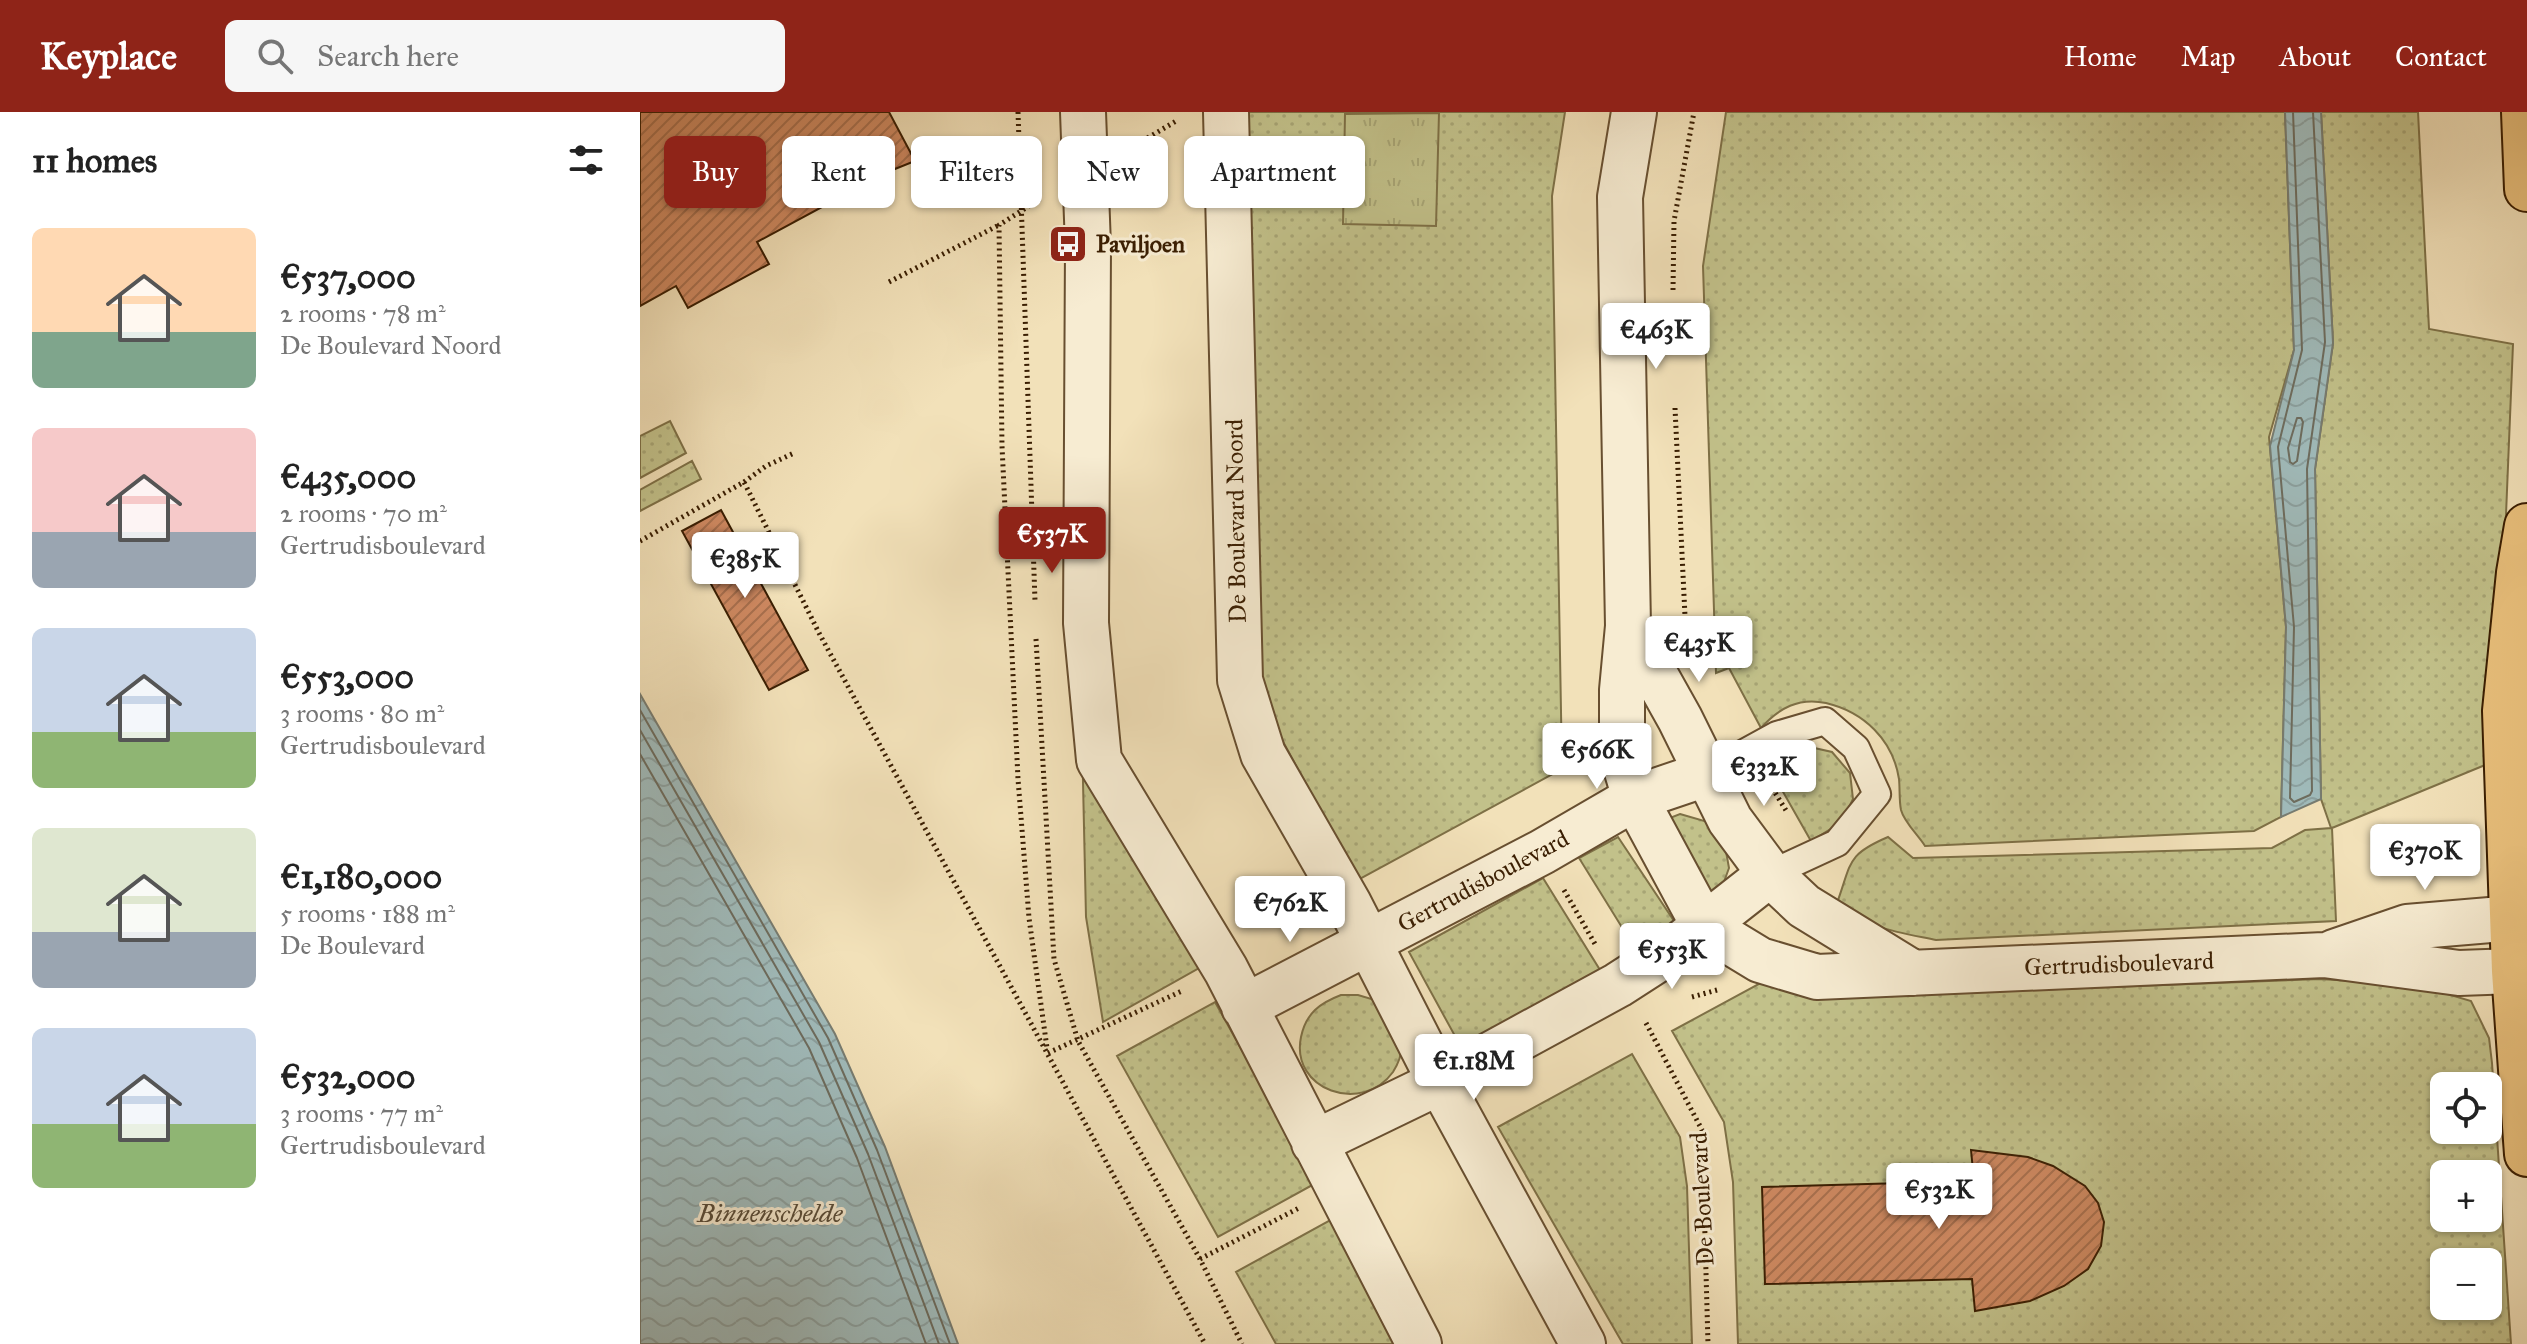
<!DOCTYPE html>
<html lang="en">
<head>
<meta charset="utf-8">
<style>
  :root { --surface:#fff; --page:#f6f6f6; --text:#222; --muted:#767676; --accent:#8f2418 }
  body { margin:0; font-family:"IM FELL Great Primer",serif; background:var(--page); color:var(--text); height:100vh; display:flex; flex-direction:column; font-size:30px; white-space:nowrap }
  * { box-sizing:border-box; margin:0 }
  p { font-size:26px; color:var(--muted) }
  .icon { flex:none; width:44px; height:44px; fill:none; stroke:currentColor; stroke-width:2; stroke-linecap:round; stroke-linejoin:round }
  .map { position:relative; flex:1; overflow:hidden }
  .side { display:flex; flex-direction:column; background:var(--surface); width:640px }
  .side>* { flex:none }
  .guide { position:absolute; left:24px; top:24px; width:760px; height:72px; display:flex; gap:16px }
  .buttons { position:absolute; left:1790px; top:960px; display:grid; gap:16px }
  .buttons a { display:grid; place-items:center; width:72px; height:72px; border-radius:12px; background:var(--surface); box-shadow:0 2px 6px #0004; font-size:40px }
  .price { position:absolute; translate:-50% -68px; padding:0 18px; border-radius:8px; background:#fff; color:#222; font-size:26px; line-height:52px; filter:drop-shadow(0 2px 4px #0008) }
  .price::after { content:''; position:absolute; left:50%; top:48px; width:24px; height:18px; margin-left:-12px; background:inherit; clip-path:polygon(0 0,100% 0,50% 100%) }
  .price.active { background:var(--accent); color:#fff }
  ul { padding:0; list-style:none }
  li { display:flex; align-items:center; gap:24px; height:200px; padding:0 32px }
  li span { display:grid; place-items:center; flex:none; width:224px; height:160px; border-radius:12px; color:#555 }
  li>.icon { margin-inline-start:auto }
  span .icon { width:96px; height:96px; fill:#fffc; stroke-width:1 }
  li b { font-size:34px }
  h2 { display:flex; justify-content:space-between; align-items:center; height:96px; padding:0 32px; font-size:34px }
  .pill { padding:0 28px; border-radius:12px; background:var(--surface); box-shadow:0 2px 6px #0004; font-size:28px; line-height:72px }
  .pill.active { background:var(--accent); color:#fff }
  header { display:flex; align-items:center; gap:48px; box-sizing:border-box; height:112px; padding:0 40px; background:var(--accent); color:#fff }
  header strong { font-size:38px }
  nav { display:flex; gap:44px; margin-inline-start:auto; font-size:28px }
  .search { width:560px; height:72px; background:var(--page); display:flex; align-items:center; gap:20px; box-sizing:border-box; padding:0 28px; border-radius:12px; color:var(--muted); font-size:30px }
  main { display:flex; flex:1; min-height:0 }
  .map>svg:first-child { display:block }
  .grass { fill:url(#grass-dots); stroke:#7e7046; stroke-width:2; fill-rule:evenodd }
  .park { fill:url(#park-tufts); stroke:#7e7046; stroke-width:2 }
  .water { fill:url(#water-waves); stroke:#777c71; stroke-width:2 }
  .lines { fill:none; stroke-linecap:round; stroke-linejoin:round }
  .shore { stroke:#6d6c5e; stroke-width:2 }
  .building { fill:url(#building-hatch); stroke:#3a1e02; stroke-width:2 }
  .service-casing { stroke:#684f30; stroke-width:30 }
  .minor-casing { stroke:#684f30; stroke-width:48 }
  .tertiary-casing { stroke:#684f30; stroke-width:48 }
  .primary-casing { stroke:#3a1e02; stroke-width:48 }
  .path { stroke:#3a1e02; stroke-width:5; stroke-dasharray:2 4; stroke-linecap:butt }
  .service { stroke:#f7ecd2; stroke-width:26 }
  .minor { stroke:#f7ecd2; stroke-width:44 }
  .tertiary { stroke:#f7ecd2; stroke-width:44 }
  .primary { stroke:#e9c07c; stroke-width:44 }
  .labels { text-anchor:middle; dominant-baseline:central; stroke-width:6; stroke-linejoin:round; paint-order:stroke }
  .poi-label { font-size:24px; font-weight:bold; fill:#3a1e02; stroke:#f7ecd2; text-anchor:start }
  .street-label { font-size:24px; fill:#3a1e02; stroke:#f7ecd2 }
  .water-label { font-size:26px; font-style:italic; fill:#594d3a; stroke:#f7ecd2 }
</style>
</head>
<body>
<header>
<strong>Keyplace</strong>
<div class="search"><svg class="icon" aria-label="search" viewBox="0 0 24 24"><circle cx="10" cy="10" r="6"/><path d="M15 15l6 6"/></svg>Search here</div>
<nav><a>Home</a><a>Map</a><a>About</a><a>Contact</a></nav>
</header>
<main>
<section class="side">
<h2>11 homes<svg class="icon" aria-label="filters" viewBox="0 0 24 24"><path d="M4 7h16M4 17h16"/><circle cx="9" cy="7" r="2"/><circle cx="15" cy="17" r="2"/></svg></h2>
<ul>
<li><span style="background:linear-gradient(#ffd9b3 65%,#7fa58c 0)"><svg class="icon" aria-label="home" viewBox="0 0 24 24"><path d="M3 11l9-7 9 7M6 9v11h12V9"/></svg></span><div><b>€537,000</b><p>2 rooms · 78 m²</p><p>De Boulevard Noord</p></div></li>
<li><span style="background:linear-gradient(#f6c9c9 65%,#9aa5b1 0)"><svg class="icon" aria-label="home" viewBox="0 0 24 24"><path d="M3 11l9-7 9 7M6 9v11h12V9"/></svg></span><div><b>€435,000</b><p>2 rooms · 70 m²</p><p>Gertrudisboulevard</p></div></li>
<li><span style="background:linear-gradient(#c9d6e8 65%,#8fb573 0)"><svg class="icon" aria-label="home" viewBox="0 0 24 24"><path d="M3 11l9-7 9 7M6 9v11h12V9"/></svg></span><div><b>€553,000</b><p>3 rooms · 80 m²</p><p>Gertrudisboulevard</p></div></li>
<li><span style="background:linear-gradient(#dfe7d0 65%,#9aa5b1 0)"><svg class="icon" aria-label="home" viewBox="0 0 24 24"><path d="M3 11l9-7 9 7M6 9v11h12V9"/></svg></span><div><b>€1,180,000</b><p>5 rooms · 188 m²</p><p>De Boulevard</p></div></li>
<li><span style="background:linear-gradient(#c9d6e8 60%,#8fb573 0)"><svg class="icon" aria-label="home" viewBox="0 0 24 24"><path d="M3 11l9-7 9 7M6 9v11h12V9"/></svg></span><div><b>€532,000</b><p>3 rooms · 77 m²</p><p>Gertrudisboulevard</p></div></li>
</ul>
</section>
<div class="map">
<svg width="1887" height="1232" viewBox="0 0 1887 1232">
  <defs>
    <pattern id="grass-dots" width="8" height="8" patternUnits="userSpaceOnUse" patternTransform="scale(2)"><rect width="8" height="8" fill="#c2c18a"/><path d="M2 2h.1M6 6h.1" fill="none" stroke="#a7a575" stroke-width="1.8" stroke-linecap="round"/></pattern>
    <pattern id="park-tufts" width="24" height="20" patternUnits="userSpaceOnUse" patternTransform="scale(2)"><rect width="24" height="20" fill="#c2c18a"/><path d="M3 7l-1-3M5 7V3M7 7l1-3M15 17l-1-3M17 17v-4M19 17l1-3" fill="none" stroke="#a7a575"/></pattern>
    <pattern id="water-waves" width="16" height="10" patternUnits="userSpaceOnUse" patternTransform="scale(2)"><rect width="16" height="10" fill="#a0bbbb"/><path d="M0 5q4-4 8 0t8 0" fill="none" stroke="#8ba09f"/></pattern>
    <pattern id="building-hatch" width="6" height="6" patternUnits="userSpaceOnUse" patternTransform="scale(2)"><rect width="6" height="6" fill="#cd8860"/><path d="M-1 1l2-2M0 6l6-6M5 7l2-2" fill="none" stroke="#a76f4d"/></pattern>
  </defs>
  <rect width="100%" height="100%" fill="#f2e1b9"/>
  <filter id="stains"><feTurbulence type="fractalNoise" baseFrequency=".0025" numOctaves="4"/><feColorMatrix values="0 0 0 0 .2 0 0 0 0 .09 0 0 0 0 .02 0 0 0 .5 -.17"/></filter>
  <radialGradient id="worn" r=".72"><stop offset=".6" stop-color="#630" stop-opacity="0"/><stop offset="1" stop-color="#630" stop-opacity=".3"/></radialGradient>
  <path class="grass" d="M 606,0 L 925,0 L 912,84 L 922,657 L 718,768 L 627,600 L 620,566 Z
    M 1086,0 L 1645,0 L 1654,238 L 1629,325 L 1646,515 L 1641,705 L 1614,719 L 1285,734 C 1278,723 1264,710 1261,698 C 1259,688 1260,677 1259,667 C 1253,628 1224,600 1186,591 C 1159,585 1139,596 1121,616 L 1089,556 L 1076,561 L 1063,154 Z
    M 1681,0 L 1778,0 L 1789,217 L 1873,232 L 1865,427 L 1850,651 L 1692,716 L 1696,809 L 1296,828 C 1257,820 1228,817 1197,791 C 1212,750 1206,743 1248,725 L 1273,746 L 1632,736 L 1665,718 L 1691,716 L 1681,687 L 1675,357 L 1693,231 Z
    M 30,309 L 46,341 L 0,366 L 0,324 Z
    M 52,349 L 61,367 L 0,399 L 0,378 Z
    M 441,580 L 495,738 L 559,856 L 463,910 L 446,805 Z
    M 1161,633 L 1192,640 L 1210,661 L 1213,687 L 1202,710 L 1171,729 L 1126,650 Z
    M 1040,702 L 1068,710 L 1085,734 L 1089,756 L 1081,778 L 1066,791 L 1017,711 Z
    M 978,725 L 1038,815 L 996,838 L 939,746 Z
    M 903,766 L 960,858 L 821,935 L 769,840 Z
    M 1680,867 L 1777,873 L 1831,889 L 1849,926 L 1852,951 L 1871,1232 L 1098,1232 L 1093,1070 L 1084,1010 L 1032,919 L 1126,868 L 1210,885 ZM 1804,974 L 1848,974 L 1848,1018 L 1804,1018 ZM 1804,1062 L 1848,1062 L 1848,1106 L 1804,1106 ZM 1804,1150 L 1848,1150 L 1848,1194 L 1804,1194 Z
    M 701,883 L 718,883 L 735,888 C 741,898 759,919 761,930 C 763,940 758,952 753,960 C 722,1003 650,978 661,925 C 666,901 680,891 701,883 Z
    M 575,890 L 676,1071 L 578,1125 L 477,944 Z
    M 992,942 L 1040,1025 L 1047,1074 L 1052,1232 L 983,1232 L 858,1015 Z
    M 694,1106 L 764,1232 L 636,1232 L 596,1160 Z"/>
  <path class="park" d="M 799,1 L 796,114 L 703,112 L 705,2 Z"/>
  <path class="water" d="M 1645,0 L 1681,0 L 1693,231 L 1675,357 L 1681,687 L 1641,705 L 1646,515 L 1630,334 L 1654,238 Z
    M 0,582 L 195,922 L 245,1035 L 318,1232 L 0,1232 Z"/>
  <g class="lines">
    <path class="shore" d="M 1653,0 L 1662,238 L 1638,335 L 1654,515 L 1650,686 L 1654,690 L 1670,683 L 1672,679 L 1667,357 L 1685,230 L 1673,0
      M 1657,306 L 1661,306 L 1663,310 L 1657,349 L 1653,352 L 1650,350 L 1648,336 Z
      M 0,598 L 188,926 L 237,1038 L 310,1232
      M 0,618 L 179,930 L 228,1042 L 299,1232
      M 0,642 L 169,936 L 217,1046 L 286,1232"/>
  </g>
  <path class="building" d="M 0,0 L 249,0 L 275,49 L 245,61 L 117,130 L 129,152 L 48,196 L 36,174 L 0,194 Z
    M 81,398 L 168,558 L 129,578 L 42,419 Z
    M 1331,1038 L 1388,1045 L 1413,1054 L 1445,1074 L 1458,1091 L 1464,1110 L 1461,1134 L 1448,1157 L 1424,1174 L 1390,1189 L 1335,1199 L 1332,1167 L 1125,1172 L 1122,1075 L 1334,1069 Z"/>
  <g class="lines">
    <defs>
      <path id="service" d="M 1066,662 L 1137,623 L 1185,609 L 1216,636 L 1237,682 L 1197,731 L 1130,762"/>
      <path id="minor" d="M 443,0 L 448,134 L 446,511 L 459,648 L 586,858 L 779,1232
        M 586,0 L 600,568 L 623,642 L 709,792 L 800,970 L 943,1232
        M 604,895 L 902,740 L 995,686 L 1066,662
        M 674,1031 L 800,970 L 978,873 L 1037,835 L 1130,762"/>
      <path id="tertiary" d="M 994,0 L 980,85 L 988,514 L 982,578 L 982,643 L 995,686 L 1064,814 L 1120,848 L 1177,865 L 1684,843 L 1819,861 L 1874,859 L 1887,853
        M 988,514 L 1040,607 L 1090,708 L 1130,762 L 1164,794 L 1273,861
        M 1694,840 L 1767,815 L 1874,806 L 1887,812"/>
      <path id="primary" d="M 1884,0 L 1887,77
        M 1887,414 L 1879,461 L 1865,599 L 1874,859 L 1887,1042"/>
    </defs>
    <use href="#service" class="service-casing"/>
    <use href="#minor" class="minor-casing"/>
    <use href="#tertiary" class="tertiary-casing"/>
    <use href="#primary" class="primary-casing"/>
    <path class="path" d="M 378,0 L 395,489
      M 492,35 L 538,8
      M 400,87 L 359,113 L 362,334 L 378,667 L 389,806 L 407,936
      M 249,170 L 359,113
      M 1033,178 L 1034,109 L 1054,0
      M 1035,296 L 1045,504 L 1052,525
      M 104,370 L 126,354 L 154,341
      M 0,429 L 104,370 L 179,521 L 565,1232
      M 396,527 L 414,847 L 438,929 L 560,1147 L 602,1232
      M 1129,671 L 1147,700
      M 924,778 L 955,832
      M 1052,885 L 1077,878
      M 1006,911 L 1062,1018 L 1068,1232
      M 408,941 L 544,878
      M 560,1147 L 659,1096"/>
    <use href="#service" class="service"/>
    <use href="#minor" class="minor"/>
    <use href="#tertiary" class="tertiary"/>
    <use href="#primary" class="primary"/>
  </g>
  <defs>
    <symbol id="bus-square" viewBox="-11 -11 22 22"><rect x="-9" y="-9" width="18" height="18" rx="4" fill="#8f2418" stroke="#f7ecd2"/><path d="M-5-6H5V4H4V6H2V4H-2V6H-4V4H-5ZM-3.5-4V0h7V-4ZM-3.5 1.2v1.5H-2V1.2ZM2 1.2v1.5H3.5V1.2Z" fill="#fff"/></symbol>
  </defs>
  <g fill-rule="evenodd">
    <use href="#bus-square" x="406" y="110" width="44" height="44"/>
  </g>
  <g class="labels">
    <g class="poi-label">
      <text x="456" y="132">Paviljoen</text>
    </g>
    <g class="street-label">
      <text transform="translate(596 409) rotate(-91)">De Boulevard Noord</text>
      <text transform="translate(843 769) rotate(-28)">Gertrudisboulevard</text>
      <text transform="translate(1479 852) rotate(-2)">Gertrudisboulevard</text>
      <text transform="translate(1062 1087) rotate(-93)">De Boulevard</text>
    </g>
    <g class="water-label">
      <text x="130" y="1101">Binnenschelde</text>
    </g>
  </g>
  <rect width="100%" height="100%" filter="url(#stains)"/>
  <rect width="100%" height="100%" fill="url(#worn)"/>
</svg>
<div class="buttons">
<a><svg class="icon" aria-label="locate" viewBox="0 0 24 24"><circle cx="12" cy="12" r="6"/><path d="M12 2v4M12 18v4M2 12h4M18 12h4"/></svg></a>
<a>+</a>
<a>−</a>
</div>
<b class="price" style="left:1016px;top:259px">€463K</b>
<b class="price active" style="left:412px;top:463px">€537K</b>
<b class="price" style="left:105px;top:488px">€385K</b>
<b class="price" style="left:1059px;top:572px">€435K</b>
<b class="price" style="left:957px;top:679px">€566K</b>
<b class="price" style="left:1124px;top:696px">€332K</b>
<b class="price" style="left:1785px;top:780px">€370K</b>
<b class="price" style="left:650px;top:832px">€762K</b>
<b class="price" style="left:1032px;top:879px">€553K</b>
<b class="price" style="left:834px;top:990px">€1.18M</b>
<b class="price" style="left:1299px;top:1119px">€532K</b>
<div class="guide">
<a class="pill active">Buy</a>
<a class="pill">Rent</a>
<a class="pill">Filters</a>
<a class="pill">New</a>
<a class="pill">Apartment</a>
</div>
</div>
</main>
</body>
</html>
